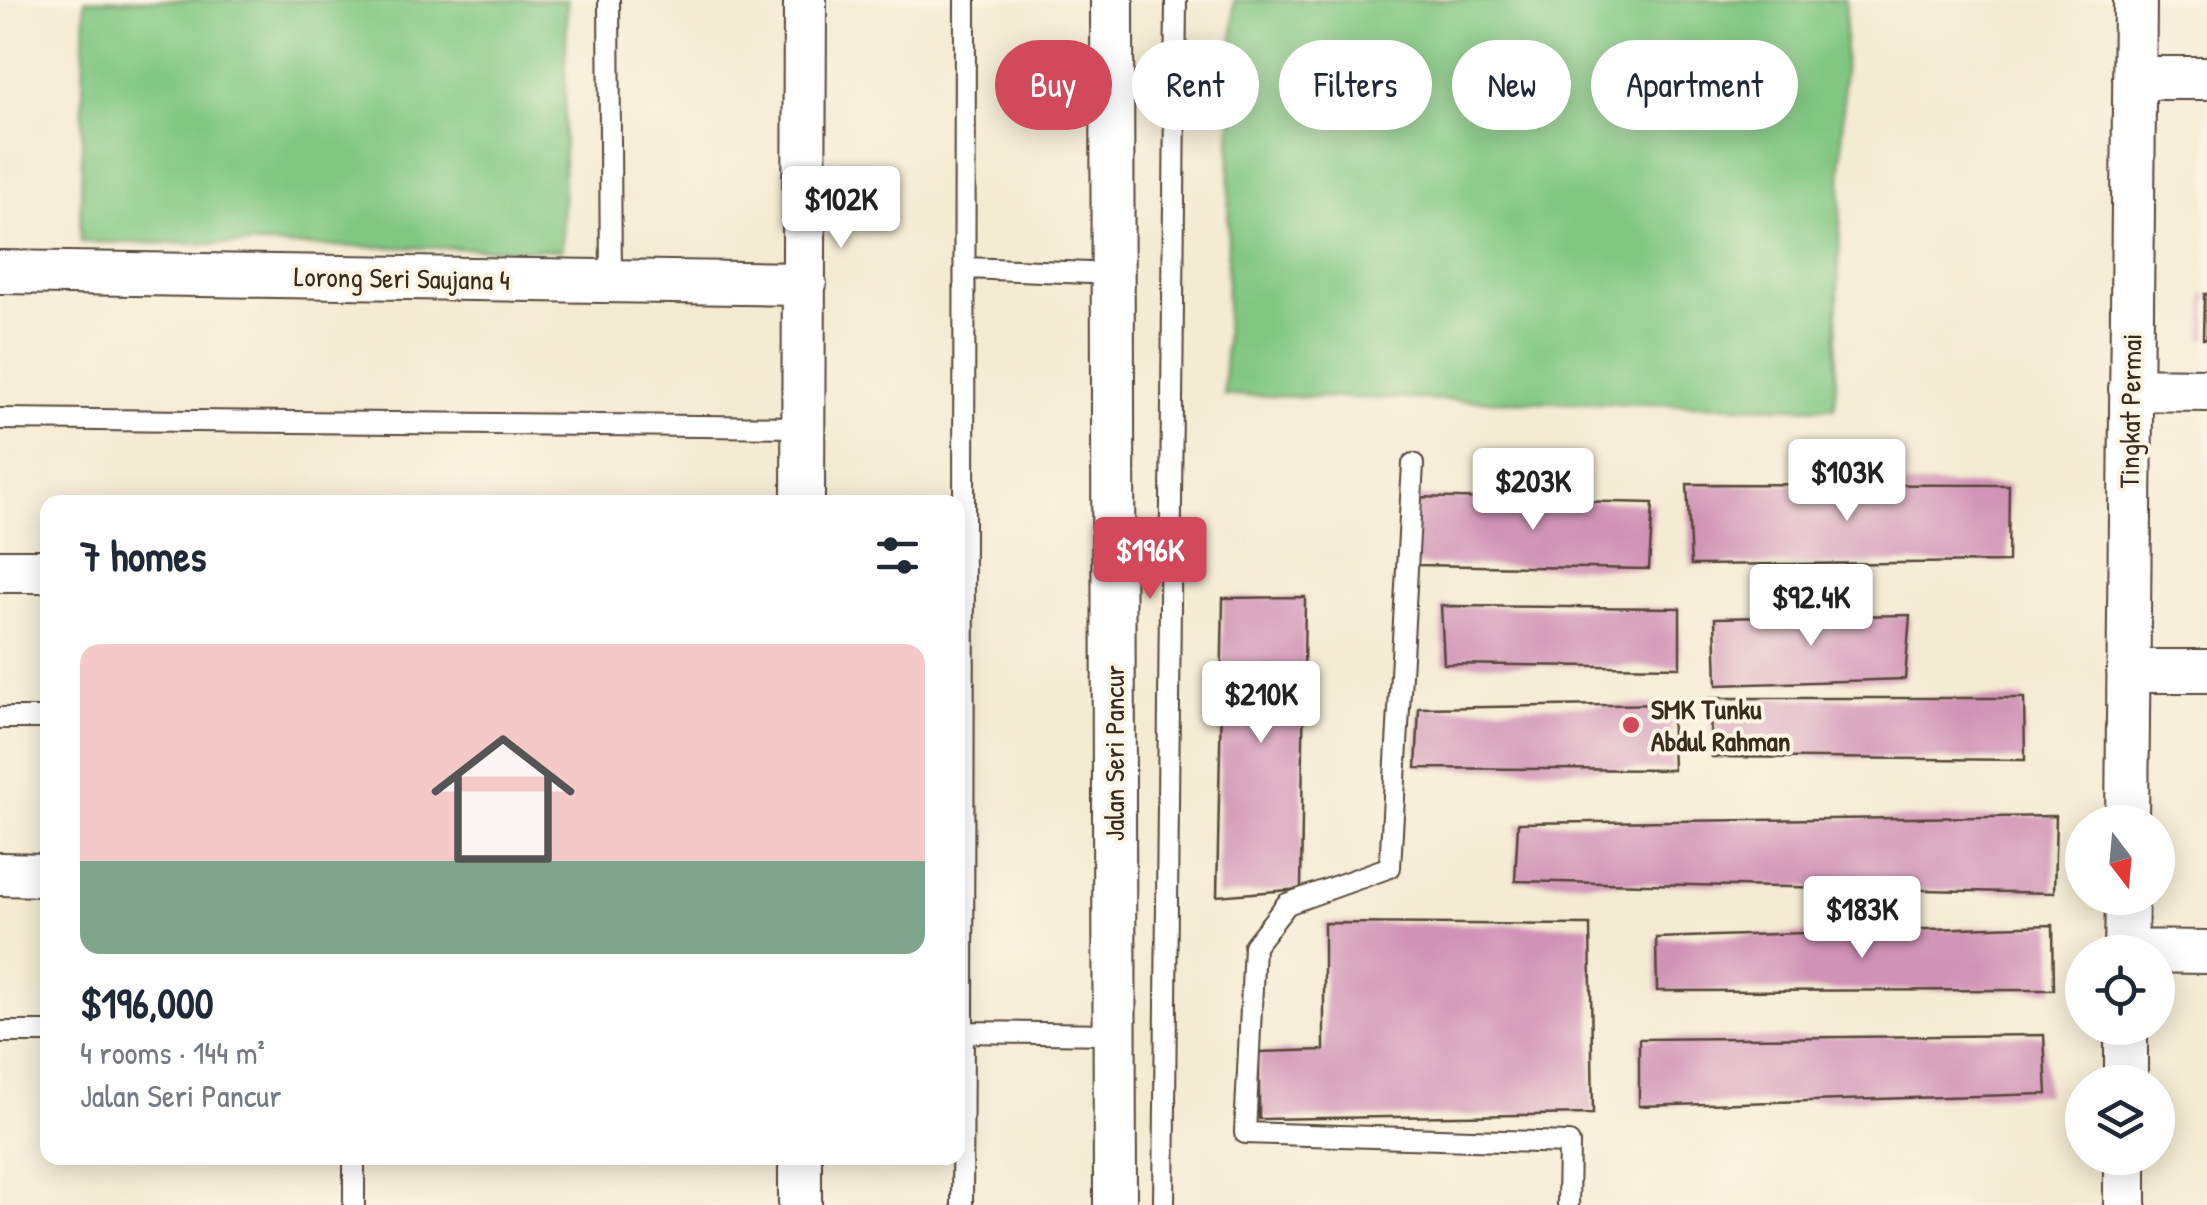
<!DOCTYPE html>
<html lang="en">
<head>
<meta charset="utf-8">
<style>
  :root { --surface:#fff; --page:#f6f6f7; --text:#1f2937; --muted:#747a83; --line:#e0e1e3; --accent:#d1495b }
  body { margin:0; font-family:"Patrick Hand",sans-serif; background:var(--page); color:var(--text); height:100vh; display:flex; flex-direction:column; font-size:38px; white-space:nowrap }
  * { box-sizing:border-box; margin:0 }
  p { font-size:32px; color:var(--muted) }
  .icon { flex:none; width:55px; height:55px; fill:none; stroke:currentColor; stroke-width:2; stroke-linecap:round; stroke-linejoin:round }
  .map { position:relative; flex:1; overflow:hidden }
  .drawer { position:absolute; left:40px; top:495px; width:925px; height:670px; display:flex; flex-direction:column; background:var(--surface); border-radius:20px; box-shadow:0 5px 25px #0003 }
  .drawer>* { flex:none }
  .top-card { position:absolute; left:995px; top:40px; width:950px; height:90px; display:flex; gap:20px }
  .needle { width:65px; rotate:164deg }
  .controls { position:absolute; left:2065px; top:805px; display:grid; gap:20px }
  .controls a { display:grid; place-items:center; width:110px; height:110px; border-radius:50%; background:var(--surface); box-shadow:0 5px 25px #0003; font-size:50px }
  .price { position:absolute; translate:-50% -85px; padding:0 22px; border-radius:10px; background:#fff; color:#222; font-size:32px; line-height:65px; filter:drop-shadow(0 2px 5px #0008) }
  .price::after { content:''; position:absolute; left:50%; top:60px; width:30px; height:22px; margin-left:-15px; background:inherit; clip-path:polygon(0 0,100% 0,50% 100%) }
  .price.current { background:var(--accent); color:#fff }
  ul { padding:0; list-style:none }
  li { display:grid; align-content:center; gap:20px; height:530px; padding:0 40px }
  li+li { border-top:2px solid var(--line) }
  li span { display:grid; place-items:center; height:310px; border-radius:20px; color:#555 }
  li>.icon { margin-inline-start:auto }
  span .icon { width:180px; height:180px; fill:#fffc; stroke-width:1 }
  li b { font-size:42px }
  h2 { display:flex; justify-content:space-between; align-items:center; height:120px; padding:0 40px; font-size:42px }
  .pill { padding:0 35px; border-radius:45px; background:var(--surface); box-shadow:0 5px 25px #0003; font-size:35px; line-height:90px }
  .pill.current { background:var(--accent); color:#fff }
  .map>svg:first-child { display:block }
  .green { fill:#81c782; stroke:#5e7850; stroke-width:2.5 }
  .building { fill:#d092b5 }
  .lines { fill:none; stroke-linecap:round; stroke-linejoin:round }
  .service-casing { stroke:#574739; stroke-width:24 }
  .minor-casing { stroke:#574739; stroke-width:46 }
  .service { stroke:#fff; stroke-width:20 }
  .minor { stroke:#fff; stroke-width:42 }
  .poi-dot { fill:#d1495b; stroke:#fcf5e5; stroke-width:4 }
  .labels { text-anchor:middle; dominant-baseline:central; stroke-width:8; stroke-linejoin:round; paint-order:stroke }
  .street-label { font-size:28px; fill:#3b2a1e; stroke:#fcf5e5 }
  .poi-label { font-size:28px; font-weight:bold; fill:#3b2a1e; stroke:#fcf5e5; text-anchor:start }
</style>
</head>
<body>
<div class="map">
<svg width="2207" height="1205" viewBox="0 0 2207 1205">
  <rect width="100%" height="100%" fill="#fcf5e5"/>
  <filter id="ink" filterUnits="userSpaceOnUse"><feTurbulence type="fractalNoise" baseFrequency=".01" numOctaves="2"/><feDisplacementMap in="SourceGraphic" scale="20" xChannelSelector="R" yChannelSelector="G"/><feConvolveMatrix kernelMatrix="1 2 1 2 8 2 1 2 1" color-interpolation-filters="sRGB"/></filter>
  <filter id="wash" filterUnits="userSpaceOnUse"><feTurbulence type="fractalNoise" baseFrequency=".0048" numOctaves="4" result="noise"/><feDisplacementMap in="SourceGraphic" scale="40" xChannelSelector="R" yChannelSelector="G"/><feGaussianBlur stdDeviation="2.25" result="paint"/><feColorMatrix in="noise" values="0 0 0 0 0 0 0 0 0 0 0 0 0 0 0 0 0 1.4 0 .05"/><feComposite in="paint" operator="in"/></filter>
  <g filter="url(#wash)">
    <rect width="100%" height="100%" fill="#f4ebd3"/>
    <path class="green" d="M 85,0 L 567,0 L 562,250 L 80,242 Z
      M 1234,0 L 1846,0 L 1835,408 L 1224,395 Z"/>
    <g id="blocks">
      <path class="building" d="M 2204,294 L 2207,294 L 2207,339 L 2203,339 Z
        M 1687,484 L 2009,485 L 2008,562 L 1691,565 Z
        M 1416,497 L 1653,503 L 1649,569 L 1415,565 Z
        M 1305,597 L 1301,889 L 1217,896 L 1223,598 Z
        M 1441,606 L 1680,608 L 1680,667 L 1444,664 Z
        M 1910,615 L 1905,679 L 1717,685 L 1715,618 Z
        M 1709,698 L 2024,698 L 2025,760 L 1712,757 Z
        M 1671,704 L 1673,770 L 1416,768 L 1419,708 Z
        M 2056,816 L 2054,893 L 1515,881 L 1518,823 Z
        M 1324,923 L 1590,925 L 1593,1114 L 1259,1119 L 1259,1052 L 1324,1050 Z
        M 2053,925 L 2054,990 L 1657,991 L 1656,938 Z
        M 2044,1035 L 2047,1094 L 1639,1106 L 1639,1039 Z"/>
    </g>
  </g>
  <g filter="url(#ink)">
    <use href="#blocks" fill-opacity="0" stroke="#574739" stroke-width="2.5"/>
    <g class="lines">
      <defs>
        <path id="service" d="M 609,0 L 611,281
          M 966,268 L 1113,274
          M 0,419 L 804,427
          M 1413,464 L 1390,867 L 1287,904 L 1254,946 L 1245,1133 L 1569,1143 L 1568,1205
          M 0,718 L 48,718
          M 0,1032 L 48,1032
          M 963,1032 L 965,0
          M 354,1205 L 354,1158
          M 962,1205 L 963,1032 L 1114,1034
          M 1164,1205 L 1176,0"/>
        <path id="minor" d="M 1112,0 L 1115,1205
          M 2134,78 L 2207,78
          M 0,272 L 805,284
          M 2130,389 L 2207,390
          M 803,502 L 805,0
          M 0,571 L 48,571
          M 2128,671 L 2207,671
          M 2127,822 L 2135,0
          M 0,874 L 48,875
          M 2126,951 L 2207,952
          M 2126,952 L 2127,898
          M 2126,1082 L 2126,1028
          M 800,1205 L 800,1158
          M 2125,1205 L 2125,1158"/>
      </defs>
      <use href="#service" class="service-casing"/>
      <use href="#minor" class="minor-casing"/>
      <use href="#service" class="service"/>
      <use href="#minor" class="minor"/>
    </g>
  </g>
  <circle class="poi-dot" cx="1631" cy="725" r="10"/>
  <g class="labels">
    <g class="street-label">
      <text transform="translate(402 278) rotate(1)">Lorong Seri Saujana 4</text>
      <text transform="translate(2130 411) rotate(-89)">Tingkat Permai</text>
      <text transform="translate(1114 753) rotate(-90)">Jalan Seri Pancur</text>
    </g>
    <g class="poi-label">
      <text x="1651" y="709">SMK Tunku<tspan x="1651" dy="32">Abdul Rahman</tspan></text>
    </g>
  </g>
</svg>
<div class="controls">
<a><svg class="needle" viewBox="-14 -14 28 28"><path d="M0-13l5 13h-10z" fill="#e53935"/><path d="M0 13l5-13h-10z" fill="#747a83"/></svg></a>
<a><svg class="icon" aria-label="locate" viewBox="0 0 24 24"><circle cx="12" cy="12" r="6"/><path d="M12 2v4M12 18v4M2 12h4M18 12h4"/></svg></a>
<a><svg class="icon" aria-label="layers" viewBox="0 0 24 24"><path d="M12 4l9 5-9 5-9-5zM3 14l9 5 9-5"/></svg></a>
</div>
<b class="price" style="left:841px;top:251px">$102K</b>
<b class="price" style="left:1847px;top:524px">$103K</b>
<b class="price" style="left:1533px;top:533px">$203K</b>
<b class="price current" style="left:1150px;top:602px">$196K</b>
<b class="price" style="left:1811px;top:649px">$92.4K</b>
<b class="price" style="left:1261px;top:746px">$210K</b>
<b class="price" style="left:1862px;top:961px">$183K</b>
<div class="top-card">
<a class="pill current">Buy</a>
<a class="pill">Rent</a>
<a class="pill">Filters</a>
<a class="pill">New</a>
<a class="pill">Apartment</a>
</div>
<section class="drawer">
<h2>7 homes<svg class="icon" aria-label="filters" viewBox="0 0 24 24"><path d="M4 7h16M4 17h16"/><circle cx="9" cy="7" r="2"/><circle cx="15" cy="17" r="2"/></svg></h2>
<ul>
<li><span style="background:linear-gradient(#f6c9c9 70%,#7fa58c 0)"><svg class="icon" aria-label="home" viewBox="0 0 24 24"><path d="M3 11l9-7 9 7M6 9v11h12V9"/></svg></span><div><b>$196,000</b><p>4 rooms · 144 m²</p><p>Jalan Seri Pancur</p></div></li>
</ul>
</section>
</div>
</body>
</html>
